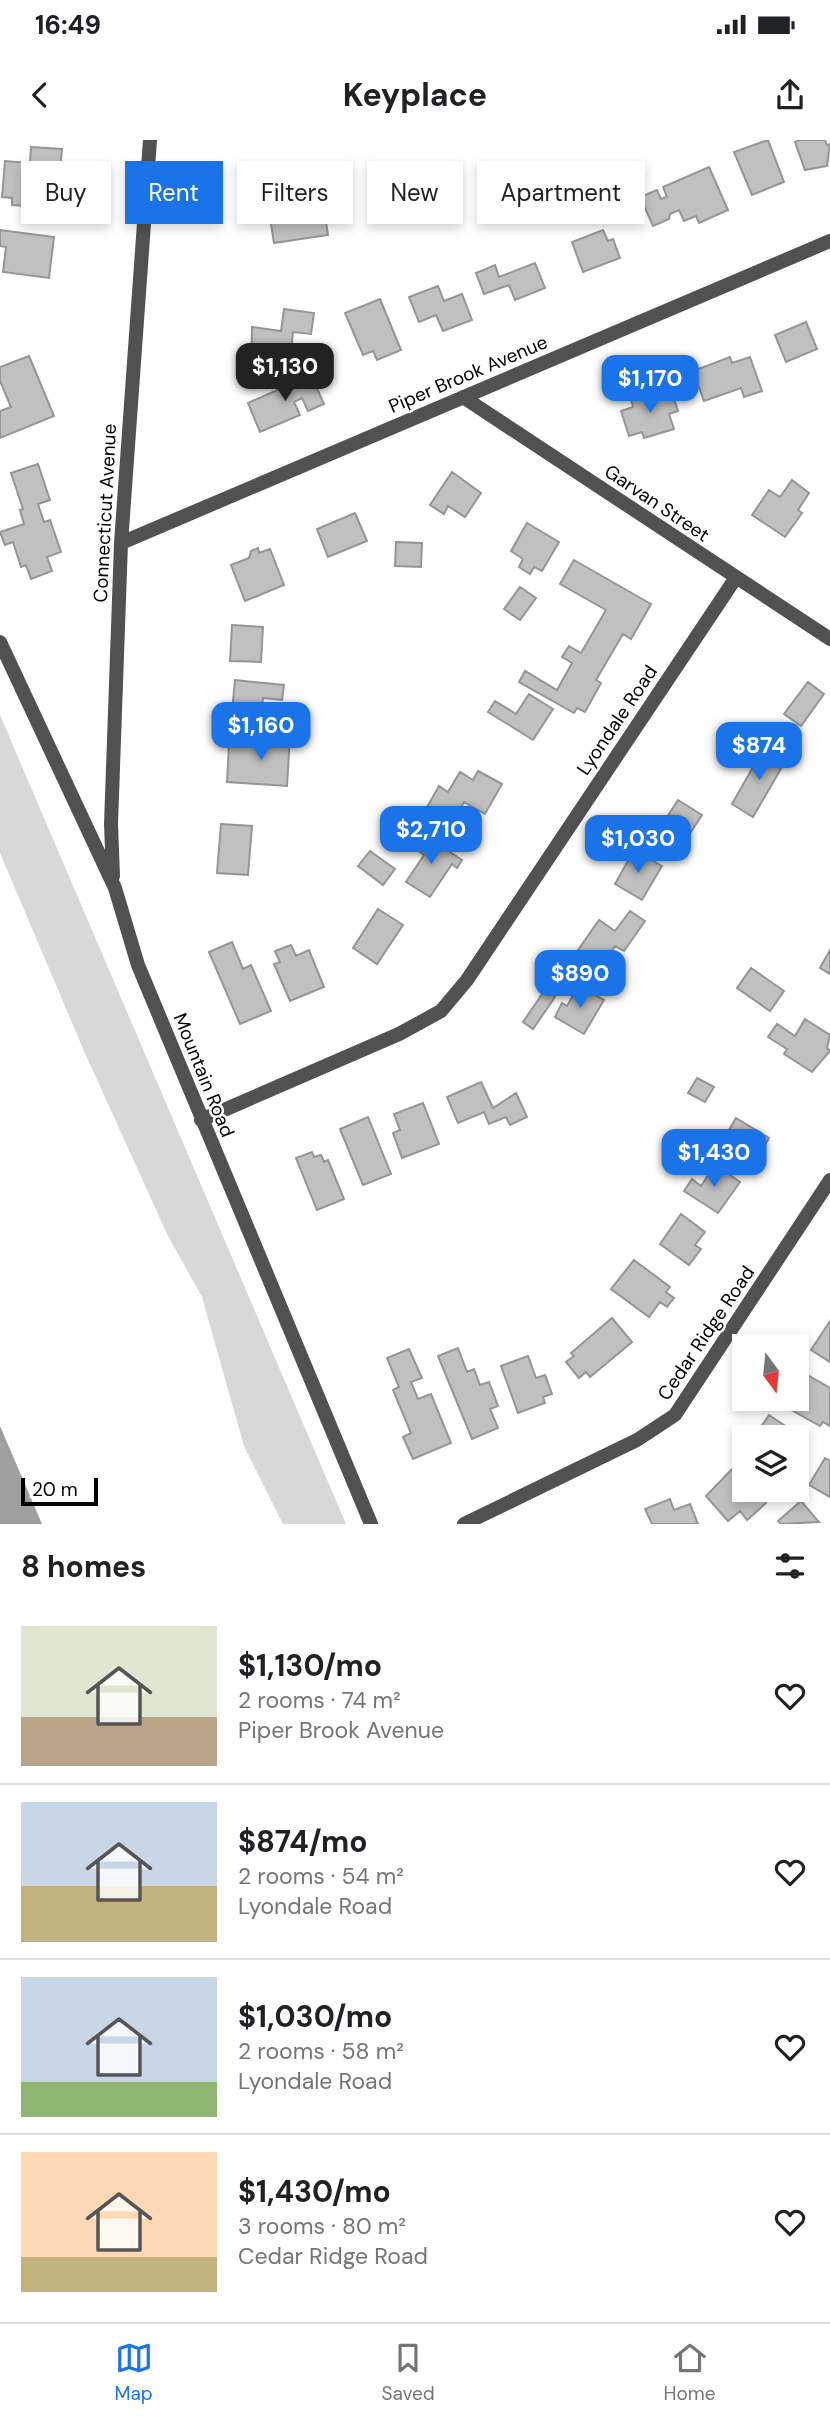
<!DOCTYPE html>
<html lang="en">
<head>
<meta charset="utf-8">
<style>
  :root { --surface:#fff; --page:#f2f2f2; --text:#202124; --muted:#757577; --line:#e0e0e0; --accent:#1a73e8 }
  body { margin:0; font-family:"DM Sans",sans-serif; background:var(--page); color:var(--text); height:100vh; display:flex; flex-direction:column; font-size:26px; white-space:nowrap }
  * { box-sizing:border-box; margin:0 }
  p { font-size:23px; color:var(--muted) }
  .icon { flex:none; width:38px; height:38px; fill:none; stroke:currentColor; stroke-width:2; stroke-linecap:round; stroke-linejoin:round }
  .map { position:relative; height:1384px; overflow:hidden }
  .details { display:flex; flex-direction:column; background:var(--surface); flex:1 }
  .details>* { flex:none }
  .guide { position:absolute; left:21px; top:21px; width:789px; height:63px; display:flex; gap:14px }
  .needle { width:46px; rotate:165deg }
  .controls { position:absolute; left:732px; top:1194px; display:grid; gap:14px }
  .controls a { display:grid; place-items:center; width:77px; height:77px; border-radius:0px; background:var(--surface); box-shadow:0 4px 10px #0003; font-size:35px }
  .scale { position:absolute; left:21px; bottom:18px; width:77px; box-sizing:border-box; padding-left:7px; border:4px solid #000; border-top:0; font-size:19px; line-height:24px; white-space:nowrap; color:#000; -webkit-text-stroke:5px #fff; paint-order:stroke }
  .price { position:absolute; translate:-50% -60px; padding:0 16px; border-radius:14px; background:var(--accent); color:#fff; font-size:23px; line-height:46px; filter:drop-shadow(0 2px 4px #0008) }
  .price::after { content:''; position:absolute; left:50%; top:42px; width:21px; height:16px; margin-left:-10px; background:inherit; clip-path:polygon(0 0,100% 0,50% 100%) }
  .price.current { background:#222; color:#fff }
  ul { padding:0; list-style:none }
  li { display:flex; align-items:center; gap:21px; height:175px; padding:0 21px }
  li+li { border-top:2px solid var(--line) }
  li span { display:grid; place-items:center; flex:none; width:196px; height:140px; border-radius:0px; color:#555 }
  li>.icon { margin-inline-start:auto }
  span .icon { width:84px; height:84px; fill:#fffc; stroke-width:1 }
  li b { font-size:30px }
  h2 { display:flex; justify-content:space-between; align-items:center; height:84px; padding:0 21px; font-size:30px }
  .pill { padding:0 24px; border-radius:0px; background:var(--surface); box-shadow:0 4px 10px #0003; font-size:24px; line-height:63px }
  .pill.current { background:var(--accent); color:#fff }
  .status { display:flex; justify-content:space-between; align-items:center; height:49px; padding:0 35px; background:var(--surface); direction:ltr }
  .status svg { height:19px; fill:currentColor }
  header { display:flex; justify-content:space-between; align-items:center; height:91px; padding:0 21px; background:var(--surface); font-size:32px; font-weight:700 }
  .dock { display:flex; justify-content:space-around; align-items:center; height:98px; border-top:2px solid var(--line); background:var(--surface); font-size:19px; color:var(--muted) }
  .dock a { display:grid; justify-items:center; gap:4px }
  .dock .current { color:var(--accent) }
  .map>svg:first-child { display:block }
  .green { fill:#d8d8d8 }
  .water { fill:#9f9f9f }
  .building { fill:#c0c0c0; stroke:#959595; stroke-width:2 }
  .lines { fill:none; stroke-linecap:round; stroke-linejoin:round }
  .street { stroke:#515151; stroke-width:14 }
  .labels { text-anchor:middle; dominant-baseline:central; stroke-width:5; stroke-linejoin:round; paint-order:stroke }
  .street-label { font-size:19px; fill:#000; stroke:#fff }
</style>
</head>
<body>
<div class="status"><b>16:49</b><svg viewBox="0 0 49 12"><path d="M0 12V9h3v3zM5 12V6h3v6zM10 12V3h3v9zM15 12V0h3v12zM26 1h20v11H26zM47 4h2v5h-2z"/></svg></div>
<header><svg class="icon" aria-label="back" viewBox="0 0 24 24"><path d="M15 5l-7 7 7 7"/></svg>Keyplace<svg class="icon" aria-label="share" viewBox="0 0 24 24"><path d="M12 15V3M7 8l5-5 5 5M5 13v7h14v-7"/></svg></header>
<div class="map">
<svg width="830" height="1384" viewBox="0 0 830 1384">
  <rect width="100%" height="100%" fill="#fff"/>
  <path class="green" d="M 0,575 L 346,1384 L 283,1384 L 244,1306 L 202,1157 L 168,1096 L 84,911 L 0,713 Z"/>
  <path class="water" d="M 0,1286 L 42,1384 L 0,1384 Z"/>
  <path class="building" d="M 768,0 L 784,42 L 752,55 L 734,12 Z
    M 799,0 L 825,0 L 827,5 L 830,4 L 827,26 L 805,30 L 795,2 Z
    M 31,7 L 62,9 L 57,68 L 12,65 L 12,58 L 2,57 L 5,21 L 30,23 Z
    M 709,27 L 728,70 L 699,83 L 696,76 L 684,81 L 679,70 L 670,74 L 669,79 L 653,86 L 640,57 L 657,50 L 661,59 L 667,57 L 663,47 Z
    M 323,62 L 328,95 L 274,103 L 269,71 Z
    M 0,90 L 54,97 L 49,138 L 3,132 L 6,107 L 0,106 Z
    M 603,90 L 608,101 L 613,99 L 620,118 L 583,132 L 572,102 Z
    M 535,123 L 545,148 L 515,160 L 509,145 L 484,154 L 476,133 L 495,125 L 499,137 Z
    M 438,146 L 444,161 L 462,154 L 472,180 L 443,191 L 436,175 L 419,182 L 409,157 Z
    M 380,159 L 401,210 L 377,220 L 373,211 L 363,215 L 345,173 Z
    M 284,169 L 314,173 L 311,194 L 293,192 L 291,211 L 284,210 L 281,231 L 251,228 L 252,187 L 281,191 Z
    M 806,182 L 817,209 L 786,222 L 775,195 Z
    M 29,216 L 54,276 L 0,298 L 0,271 L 11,267 L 0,241 L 0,227 Z
    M 730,217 L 732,223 L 750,217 L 762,251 L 744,257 L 741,248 L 704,261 L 693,231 Z
    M 311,235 L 324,264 L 308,271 L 302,258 L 294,262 L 300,275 L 260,292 L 248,263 Z
    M 660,249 L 663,259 L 673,256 L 678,271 L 669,274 L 674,289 L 644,298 L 642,292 L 629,296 L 621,271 L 633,267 L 631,259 Z
    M 38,324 L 50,360 L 38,364 L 44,382 L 50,380 L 61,412 L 47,417 L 52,431 L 31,439 L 26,425 L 21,427 L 13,402 L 5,405 L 0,392 L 24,384 L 20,370 L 23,369 L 11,333 Z
    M 452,332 L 481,353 L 465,377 L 448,366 L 444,374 L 430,365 Z
    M 792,340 L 809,353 L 798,370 L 802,373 L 785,397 L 752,375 L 769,350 L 780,357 Z
    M 355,373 L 367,401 L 328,417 L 317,389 Z
    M 527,383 L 559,402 L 542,431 L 534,427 L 530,434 L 519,427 L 523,419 L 511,411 Z
    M 396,402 L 422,403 L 421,427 L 395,426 Z
    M 258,408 L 259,413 L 270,409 L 284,445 L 245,461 L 231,425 L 249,418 L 251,411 Z
    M 574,420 L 651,464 L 631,499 L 623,494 L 596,540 L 601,543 L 585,572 L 577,568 L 574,573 L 519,542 L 525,531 L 557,550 L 572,523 L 562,517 L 569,506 L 581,513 L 606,470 L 560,444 Z
    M 520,447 L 536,458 L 520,480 L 504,469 Z
    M 232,485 L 263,487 L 261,522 L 230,521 Z
    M 235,540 L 284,545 L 282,560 L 263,558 L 261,584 L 231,581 Z
    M 808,542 L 824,554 L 801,586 L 784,574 Z
    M 529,554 L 553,569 L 533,600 L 488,572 L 495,561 L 516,574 Z
    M 259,594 L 290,596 L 287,646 L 227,642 L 229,605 L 257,607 Z
    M 764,608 L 786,620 L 753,677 L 732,664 Z
    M 478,631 L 502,644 L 485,674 L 464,662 L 452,684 L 426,669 L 439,646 L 448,652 L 460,632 L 473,640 Z
    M 678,660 L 702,675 L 683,704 L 659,689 Z
    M 221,684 L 252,686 L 248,735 L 217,733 Z
    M 423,694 L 462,720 L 457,728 L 452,724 L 430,757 L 406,742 L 424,715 L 414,708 Z
    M 634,710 L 662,726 L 642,760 L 615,744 Z
    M 370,711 L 395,729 L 383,745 L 358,726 Z
    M 378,769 L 403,785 L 377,824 L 353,808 Z
    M 630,771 L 645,781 L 624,811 L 615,806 L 599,829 L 576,813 L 599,780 L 615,791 Z
    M 232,802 L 243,829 L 251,825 L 271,871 L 240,884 L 209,812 Z
    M 291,805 L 296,816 L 309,810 L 324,847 L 290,861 L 274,824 L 280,822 L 275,811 Z
    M 830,810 L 830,834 L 820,828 Z
    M 751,828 L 784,851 L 770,871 L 737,848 Z
    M 578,846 L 604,860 L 584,894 L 555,877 L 562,863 L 567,866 Z
    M 545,850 L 555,857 L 533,889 L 523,882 Z
    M 805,879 L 830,895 L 827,908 L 830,911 L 812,932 L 784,914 L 787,909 L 768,897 L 777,884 L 795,896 Z
    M 697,938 L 714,947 L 705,962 L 688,953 Z
    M 481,942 L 493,968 L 516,953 L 527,977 L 510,985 L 506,977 L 489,984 L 484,972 L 458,983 L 447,957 Z
    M 423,963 L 439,1004 L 402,1018 L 393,993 L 400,990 L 394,974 Z
    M 368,977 L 391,1034 L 363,1045 L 340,989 Z
    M 736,978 L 769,998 L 753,1026 L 719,1007 Z
    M 312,1012 L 314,1017 L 321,1015 L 324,1022 L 328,1020 L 344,1059 L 317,1070 L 296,1018 Z
    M 715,1025 L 740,1042 L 718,1073 L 684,1051 L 692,1039 L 701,1046 Z
    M 681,1074 L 705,1092 L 695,1105 L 701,1109 L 689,1125 L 660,1104 Z
    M 634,1120 L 670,1147 L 666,1152 L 674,1158 L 667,1167 L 660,1162 L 649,1177 L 611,1149 Z
    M 612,1178 L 632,1202 L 590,1237 L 586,1232 L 579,1238 L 566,1222 L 574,1216 L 571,1213 Z
    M 830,1181 L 830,1222 L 811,1210 Z
    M 458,1208 L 467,1232 L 474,1229 L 480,1245 L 489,1242 L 498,1266 L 490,1269 L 498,1288 L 472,1299 L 438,1216 Z
    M 409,1209 L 422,1238 L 411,1242 L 418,1259 L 431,1254 L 451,1303 L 413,1319 L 403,1297 L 411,1293 L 393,1250 L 399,1247 L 387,1218 Z
    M 528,1216 L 536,1238 L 545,1235 L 552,1254 L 543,1257 L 545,1263 L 518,1273 L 501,1226 Z
    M 797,1229 L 830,1248 L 830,1286 L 823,1282 L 820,1286 L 777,1262 L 779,1258 L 796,1258 Z
    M 769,1275 L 793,1291 L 789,1297 L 754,1297 Z
    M 825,1318 L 830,1321 L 830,1357 L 809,1345 Z
    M 735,1326 L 744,1336 L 744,1349 L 762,1349 L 765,1353 L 760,1356 L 766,1363 L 747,1380 L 740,1371 L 728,1381 L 706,1356 Z
    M 670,1359 L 674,1370 L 690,1364 L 698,1384 L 652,1384 L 645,1369 Z
    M 801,1361 L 819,1382 L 781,1384 L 778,1381 Z"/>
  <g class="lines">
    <path class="street" d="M 463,257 L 830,499
      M 121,403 L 830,101
      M 0,502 L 115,748 L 138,825 L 371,1384
      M 113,736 L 111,684 L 121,403 L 150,0
      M 201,980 L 399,894 L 441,871 L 467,840 L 735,439
      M 464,1384 L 637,1300 L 675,1275 L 830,1040"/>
  </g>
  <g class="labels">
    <g class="street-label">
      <text transform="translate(468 234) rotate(-23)">Piper Brook Avenue</text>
      <text transform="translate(657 363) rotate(34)">Garvan Street</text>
      <text transform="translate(105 373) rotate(-87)">Connecticut Avenue</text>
      <text transform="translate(617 580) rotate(-56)">Lyondale Road</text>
      <text transform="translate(204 935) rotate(68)">Mountain Road</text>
      <text transform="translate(706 1193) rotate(-56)">Cedar Ridge Road</text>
    </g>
  </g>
</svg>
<div class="controls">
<a><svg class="needle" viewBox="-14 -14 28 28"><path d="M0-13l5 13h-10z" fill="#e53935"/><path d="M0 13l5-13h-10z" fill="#757577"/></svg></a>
<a><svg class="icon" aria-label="layers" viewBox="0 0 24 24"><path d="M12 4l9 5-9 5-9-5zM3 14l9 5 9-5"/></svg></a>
</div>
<div class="scale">20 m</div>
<b class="price current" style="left:285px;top:263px">$1,130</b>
<b class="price" style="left:650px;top:275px">$1,170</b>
<b class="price" style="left:261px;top:622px">$1,160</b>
<b class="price" style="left:759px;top:642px">$874</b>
<b class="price" style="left:431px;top:726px">$2,710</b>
<b class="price" style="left:638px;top:735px">$1,030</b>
<b class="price" style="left:580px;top:870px">$890</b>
<b class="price" style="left:714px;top:1049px">$1,430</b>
<div class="guide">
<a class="pill">Buy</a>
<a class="pill current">Rent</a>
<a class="pill">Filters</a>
<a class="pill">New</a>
<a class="pill">Apartment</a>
</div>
</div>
<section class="details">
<h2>8 homes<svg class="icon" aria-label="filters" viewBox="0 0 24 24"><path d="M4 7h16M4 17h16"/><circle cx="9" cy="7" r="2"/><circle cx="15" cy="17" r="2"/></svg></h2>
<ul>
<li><span style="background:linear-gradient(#dfe7d0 65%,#b9a48a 0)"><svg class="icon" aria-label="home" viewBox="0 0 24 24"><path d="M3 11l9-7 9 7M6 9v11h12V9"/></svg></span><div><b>$1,130/mo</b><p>2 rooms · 74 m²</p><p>Piper Brook Avenue</p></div><svg class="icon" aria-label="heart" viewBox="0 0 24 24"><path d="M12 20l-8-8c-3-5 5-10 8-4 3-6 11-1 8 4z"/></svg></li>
<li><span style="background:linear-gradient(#c9d6e8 60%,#c2b280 0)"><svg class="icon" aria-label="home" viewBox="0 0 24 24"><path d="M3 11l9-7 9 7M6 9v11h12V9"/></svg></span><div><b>$874/mo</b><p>2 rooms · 54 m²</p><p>Lyondale Road</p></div><svg class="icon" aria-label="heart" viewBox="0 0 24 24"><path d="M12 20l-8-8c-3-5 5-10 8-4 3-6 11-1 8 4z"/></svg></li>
<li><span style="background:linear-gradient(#c9d6e8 75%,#8fb573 0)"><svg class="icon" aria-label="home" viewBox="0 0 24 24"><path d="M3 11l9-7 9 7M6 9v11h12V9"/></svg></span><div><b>$1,030/mo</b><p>2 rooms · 58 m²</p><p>Lyondale Road</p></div><svg class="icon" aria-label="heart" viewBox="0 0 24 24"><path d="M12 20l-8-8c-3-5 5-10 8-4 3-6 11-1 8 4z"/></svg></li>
<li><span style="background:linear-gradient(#ffd9b3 75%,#c2b280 0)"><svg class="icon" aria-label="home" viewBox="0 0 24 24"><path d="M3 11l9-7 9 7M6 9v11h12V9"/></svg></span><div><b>$1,430/mo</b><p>3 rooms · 80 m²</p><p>Cedar Ridge Road</p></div><svg class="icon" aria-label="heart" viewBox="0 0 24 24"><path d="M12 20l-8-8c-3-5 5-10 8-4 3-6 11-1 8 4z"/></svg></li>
</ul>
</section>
<nav class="dock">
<a class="current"><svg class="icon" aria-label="map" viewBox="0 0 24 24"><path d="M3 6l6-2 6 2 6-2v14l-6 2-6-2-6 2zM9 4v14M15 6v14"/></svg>Map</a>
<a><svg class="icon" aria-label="saved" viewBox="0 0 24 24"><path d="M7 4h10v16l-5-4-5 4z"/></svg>Saved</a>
<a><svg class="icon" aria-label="home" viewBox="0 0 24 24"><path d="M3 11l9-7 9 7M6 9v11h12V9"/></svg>Home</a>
</nav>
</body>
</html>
